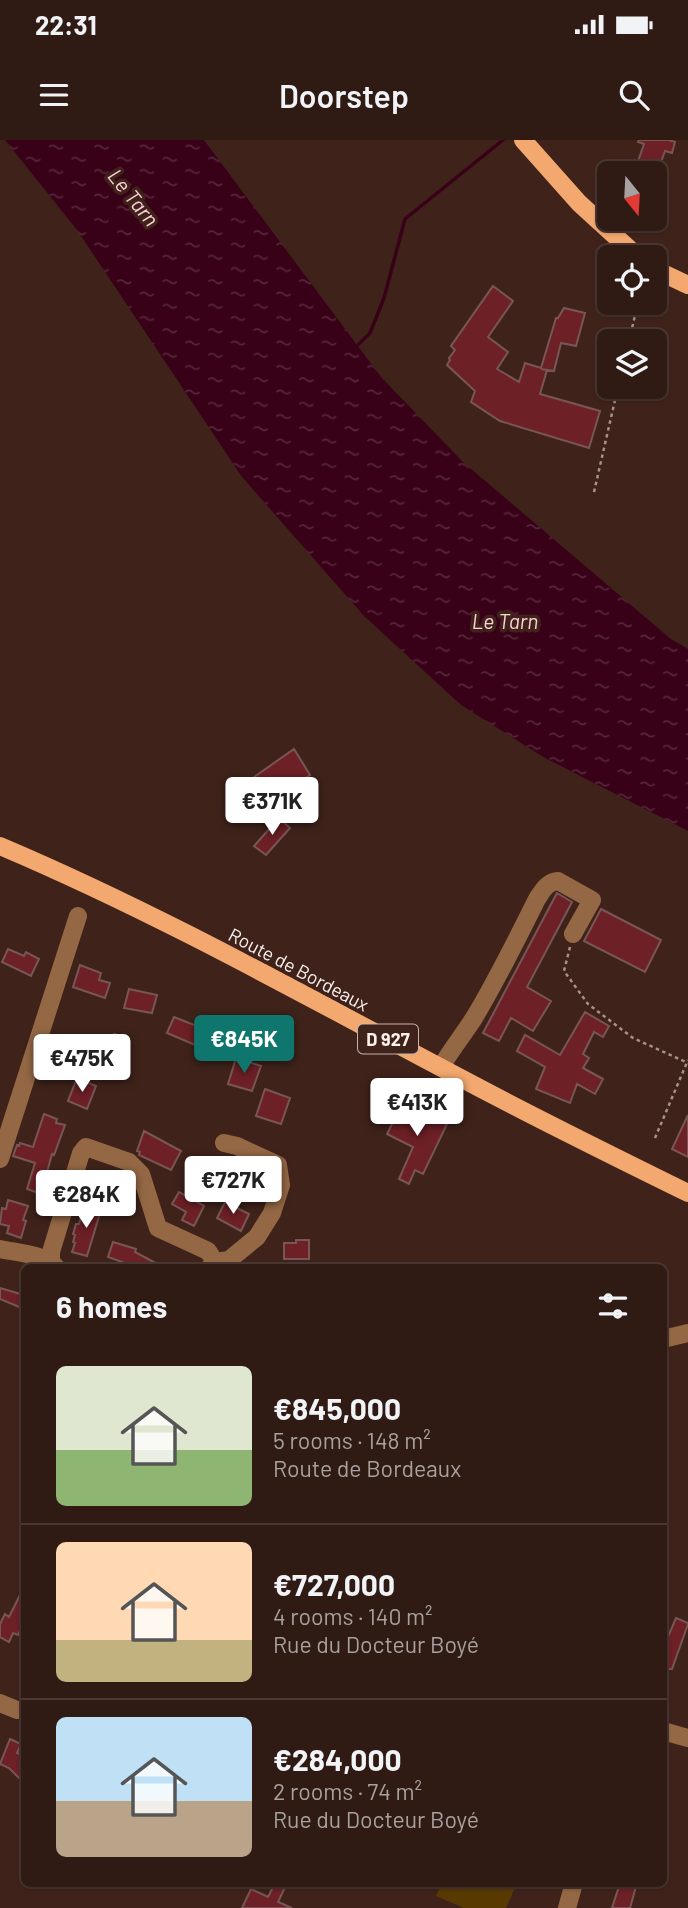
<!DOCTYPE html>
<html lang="en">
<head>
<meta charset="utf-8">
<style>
  :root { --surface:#2f1a14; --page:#3b2722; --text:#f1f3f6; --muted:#a7a1a0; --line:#4a3834; --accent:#0f766e }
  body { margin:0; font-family:Barlow,sans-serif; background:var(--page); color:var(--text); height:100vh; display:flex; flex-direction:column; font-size:26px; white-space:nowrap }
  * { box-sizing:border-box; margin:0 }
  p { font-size:23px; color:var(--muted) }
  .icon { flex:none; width:38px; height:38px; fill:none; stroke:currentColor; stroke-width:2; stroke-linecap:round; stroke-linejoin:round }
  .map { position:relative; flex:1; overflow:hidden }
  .details { position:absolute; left:21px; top:1124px; width:646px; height:623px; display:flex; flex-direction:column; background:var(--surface); border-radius:10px; box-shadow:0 2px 5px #0004,0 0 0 2px var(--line) }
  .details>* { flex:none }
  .needle { width:46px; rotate:162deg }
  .tools { position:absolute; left:597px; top:21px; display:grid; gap:14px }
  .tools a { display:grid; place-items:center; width:70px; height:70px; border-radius:10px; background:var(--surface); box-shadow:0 2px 5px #0004,0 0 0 2px var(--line); font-size:35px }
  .price { position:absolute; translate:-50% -60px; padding:0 16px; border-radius:7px; background:#fff; color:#222; font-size:23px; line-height:46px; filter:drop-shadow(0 2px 4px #0008) }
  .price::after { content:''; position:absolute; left:50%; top:42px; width:21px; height:16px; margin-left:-10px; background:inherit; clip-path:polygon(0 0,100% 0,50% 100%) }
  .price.selected { background:var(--accent); color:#fff }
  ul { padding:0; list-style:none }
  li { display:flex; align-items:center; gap:21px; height:175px; padding:0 35px }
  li+li { border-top:2px solid var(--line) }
  li span { display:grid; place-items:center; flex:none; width:196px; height:140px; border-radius:10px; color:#555 }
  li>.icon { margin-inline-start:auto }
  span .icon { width:84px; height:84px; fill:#fffc; stroke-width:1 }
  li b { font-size:30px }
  h2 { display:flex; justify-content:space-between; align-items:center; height:84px; padding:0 35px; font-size:30px }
  .status { display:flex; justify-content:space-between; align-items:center; height:49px; padding:0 35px; background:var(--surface); direction:ltr }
  .status svg { height:19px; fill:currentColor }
  header { display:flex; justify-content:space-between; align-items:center; height:91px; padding:0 35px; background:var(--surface); font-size:32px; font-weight:600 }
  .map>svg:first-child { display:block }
  .green { fill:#583a01 }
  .water { fill:url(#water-ripples) }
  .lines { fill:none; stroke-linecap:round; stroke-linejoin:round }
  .stream { stroke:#380118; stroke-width:3.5 }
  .building { fill:#6d2026; stroke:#785655; stroke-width:2 }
  .path { stroke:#a5928c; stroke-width:2.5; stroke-dasharray:3.5 3.5; stroke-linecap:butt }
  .minor { stroke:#956845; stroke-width:18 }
  .major { stroke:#f3a86f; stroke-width:18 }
  .labels { text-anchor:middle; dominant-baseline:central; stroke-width:7; stroke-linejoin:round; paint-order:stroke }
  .shield { fill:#3f231a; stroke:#c4b3ae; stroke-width:2 }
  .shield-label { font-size:18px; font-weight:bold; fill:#fdf1ee }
  .street-label { font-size:19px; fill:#fdf1ee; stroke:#3f231a }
  .water-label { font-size:21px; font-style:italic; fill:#feceda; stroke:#3f231a }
</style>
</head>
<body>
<div class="status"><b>22:31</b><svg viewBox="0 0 49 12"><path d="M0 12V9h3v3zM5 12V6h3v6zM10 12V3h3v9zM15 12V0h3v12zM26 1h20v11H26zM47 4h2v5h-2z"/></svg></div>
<header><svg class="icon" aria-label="menu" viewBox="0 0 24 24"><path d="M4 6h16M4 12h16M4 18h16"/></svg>Doorstep<svg class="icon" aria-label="search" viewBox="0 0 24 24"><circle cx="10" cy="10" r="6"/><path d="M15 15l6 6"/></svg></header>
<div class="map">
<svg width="688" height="1768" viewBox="0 0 688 1768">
  <defs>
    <pattern id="water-ripples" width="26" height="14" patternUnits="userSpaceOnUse" patternTransform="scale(1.75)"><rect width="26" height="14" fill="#380118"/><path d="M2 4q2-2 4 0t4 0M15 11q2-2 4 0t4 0" fill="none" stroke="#56263a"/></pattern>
  </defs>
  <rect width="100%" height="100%" fill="#3f231a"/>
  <path class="green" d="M 442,1743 L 517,1743 L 506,1768 L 464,1768 L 436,1756 Z"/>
  <path class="water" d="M 5,0 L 204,0 L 381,237 L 463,322 L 671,499 L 688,509 L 688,691 L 545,618 L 461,565 L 364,476 L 242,337 L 77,90 Z"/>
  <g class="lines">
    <path class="stream" d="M 354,209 L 370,193 L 384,158 L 405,79 L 503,0"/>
  </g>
  <path class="building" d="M 639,0 L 669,0 L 675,2 L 672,13 L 665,11 L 657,33 L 634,33 L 644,4 L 638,2 Z
    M 493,146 L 513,161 L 488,197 L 508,212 L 497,229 L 519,242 L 525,223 L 541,228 L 556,178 L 558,178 L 564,168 L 585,173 L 576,206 L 561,203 L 554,231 L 541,229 L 547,230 L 540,254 L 600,271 L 589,308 L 500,281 L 471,262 L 475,251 L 447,225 L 450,220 L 449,218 L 455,210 L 451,206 Z
    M 294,609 L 310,635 L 261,669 L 244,644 Z
    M 279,678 L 290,688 L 266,715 L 254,706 Z
    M 557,753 L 572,762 L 527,847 L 551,861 L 533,891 L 511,878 L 499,901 L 483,893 Z
    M 601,769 L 661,800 L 645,832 L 584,801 Z
    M 8,809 L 24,816 L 26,812 L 39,819 L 31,836 L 2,822 Z
    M 80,825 L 101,833 L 99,840 L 110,843 L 105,858 L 73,847 Z
    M 129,849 L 157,855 L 152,873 L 124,868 Z
    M 585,872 L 609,886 L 603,897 L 594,892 L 583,914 L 589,918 L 583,928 L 603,939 L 595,954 L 577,944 L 570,963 L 536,949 L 545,927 L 517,911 L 525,895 L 560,915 Z
    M 174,877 L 202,888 L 195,905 L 167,893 Z
    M 114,894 L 124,897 L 118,917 L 109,914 Z
    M 236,918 L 261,926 L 252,951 L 228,944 Z
    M 77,938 L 96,946 L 87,969 L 68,961 Z
    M 265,949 L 290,958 L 281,984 L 256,976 Z
    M 403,962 L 447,984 L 423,1034 L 415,1030 L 409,1044 L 399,1039 L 413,1007 L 387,994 Z
    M 44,974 L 57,979 L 56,983 L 65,985 L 54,1015 L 52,1014 L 41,1054 L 27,1049 L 35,1023 L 13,1016 L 17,1005 L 19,1006 L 20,1003 L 33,1007 Z
    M 688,975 L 688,1017 L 672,1009 Z
    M 144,991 L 181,1011 L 171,1030 L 139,1015 L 140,1012 L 137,1011 Z
    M 223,1019 L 250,1034 L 242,1048 L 215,1034 Z
    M 179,1052 L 204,1066 L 194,1086 L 182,1080 L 186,1072 L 172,1064 Z
    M 8,1060 L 28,1066 L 23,1080 L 26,1081 L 21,1098 L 7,1093 L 9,1086 L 0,1084 L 2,1068 L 6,1069 Z
    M 225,1062 L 249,1074 L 241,1091 L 217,1078 Z
    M 84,1065 L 101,1070 L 87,1116 L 72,1112 L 75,1103 L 73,1102 L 75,1095 L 73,1094 L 76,1084 L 79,1084 Z
    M 296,1100 L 309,1100 L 309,1119 L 284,1119 L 284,1103 L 296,1103 Z
    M 113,1102 L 136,1109 L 135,1112 L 163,1127 L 136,1127 L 108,1117 Z
    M 0,1148 L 24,1155 L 24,1169 L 0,1159 Z
    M 24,1447 L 24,1482 L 18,1495 L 13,1493 L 9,1502 L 0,1497 L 0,1484 L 5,1474 L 9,1477 Z
    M 676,1478 L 688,1483 L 688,1484 L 672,1529 L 663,1529 L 663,1498 L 667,1499 Z
    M 10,1599 L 21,1604 L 17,1613 L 24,1616 L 24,1634 L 19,1638 L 9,1628 L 0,1624 Z
    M 275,1743 L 287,1743 L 278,1762 L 292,1768 L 242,1768 L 251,1749 L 268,1757 Z
    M 620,1743 L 637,1743 L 630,1768 L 612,1768 Z"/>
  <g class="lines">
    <path class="path" d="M 629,201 L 638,163
      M 594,352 L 618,247
      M 570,807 L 564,831 L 588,864 L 633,898 L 688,923
      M 655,998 L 688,920"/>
    <path class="minor" d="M 441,927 C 451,910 463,895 474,878 C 497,840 517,799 537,759 C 543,750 547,742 558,741 L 592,760 L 573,794
      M 0,1019 L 78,776
      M 0,1109 C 18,1113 43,1114 56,1127
      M 51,1122 L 51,1112 L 81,1013 L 86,1007 L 129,1022 L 141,1034 L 158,1088 L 208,1111 L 215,1122 L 210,1127
      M 215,1122 L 229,1120 L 257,1097 L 272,1073 L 281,1045 L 278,1025 L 237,1006 L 224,1003
      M 663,1199 L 688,1193
      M 0,1563 L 17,1570 L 24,1570
      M 663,1591 L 688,1598
      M 567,1768 L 574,1743"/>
    <path class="major" d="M 523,0 L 579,63 L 638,117
      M 654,129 L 688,145
      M 0,706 C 170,778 330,870 493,955 C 558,989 623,1021 688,1053"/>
  </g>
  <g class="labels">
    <rect class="shield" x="358" y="884.5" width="60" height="29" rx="5"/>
    <g class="shield-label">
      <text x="388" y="899">D 927</text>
    </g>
    <g class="street-label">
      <text transform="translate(299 829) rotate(28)">Route de Bordeaux</text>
    </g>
    <g class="water-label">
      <text transform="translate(134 57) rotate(51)">Le Tarn</text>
      <text x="505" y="480">Le Tarn</text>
    </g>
  </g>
</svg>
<div class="tools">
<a><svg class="needle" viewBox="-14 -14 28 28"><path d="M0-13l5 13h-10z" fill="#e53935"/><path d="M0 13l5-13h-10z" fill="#a7a1a0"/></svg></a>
<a><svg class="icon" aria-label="locate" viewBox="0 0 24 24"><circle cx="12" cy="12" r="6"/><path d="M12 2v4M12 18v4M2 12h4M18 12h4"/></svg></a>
<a><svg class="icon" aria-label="layers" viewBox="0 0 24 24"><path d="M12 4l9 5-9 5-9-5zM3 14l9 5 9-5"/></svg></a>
</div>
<b class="price" style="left:272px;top:697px">€371K</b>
<b class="price selected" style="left:244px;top:935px">€845K</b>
<b class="price" style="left:82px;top:954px">€475K</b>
<b class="price" style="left:417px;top:998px">€413K</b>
<b class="price" style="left:233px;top:1076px">€727K</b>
<b class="price" style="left:86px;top:1090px">€284K</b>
<section class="details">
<h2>6 homes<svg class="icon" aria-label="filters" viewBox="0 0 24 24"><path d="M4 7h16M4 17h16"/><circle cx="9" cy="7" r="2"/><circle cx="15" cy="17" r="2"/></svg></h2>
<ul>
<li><span style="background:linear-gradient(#dfe7d0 60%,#8fb573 0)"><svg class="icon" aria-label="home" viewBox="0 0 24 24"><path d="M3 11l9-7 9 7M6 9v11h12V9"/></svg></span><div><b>€845,000</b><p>5 rooms · 148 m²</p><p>Route de Bordeaux</p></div></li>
<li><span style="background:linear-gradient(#ffd9b3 70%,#c2b280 0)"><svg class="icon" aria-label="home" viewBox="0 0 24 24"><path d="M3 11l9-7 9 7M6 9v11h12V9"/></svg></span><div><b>€727,000</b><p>4 rooms · 140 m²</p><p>Rue du Docteur Boyé</p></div></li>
<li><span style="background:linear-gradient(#bfe0f5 60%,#b9a48a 0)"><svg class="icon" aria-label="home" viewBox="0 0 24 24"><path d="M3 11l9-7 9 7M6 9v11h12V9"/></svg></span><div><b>€284,000</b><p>2 rooms · 74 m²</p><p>Rue du Docteur Boyé</p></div></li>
</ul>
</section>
</div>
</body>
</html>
